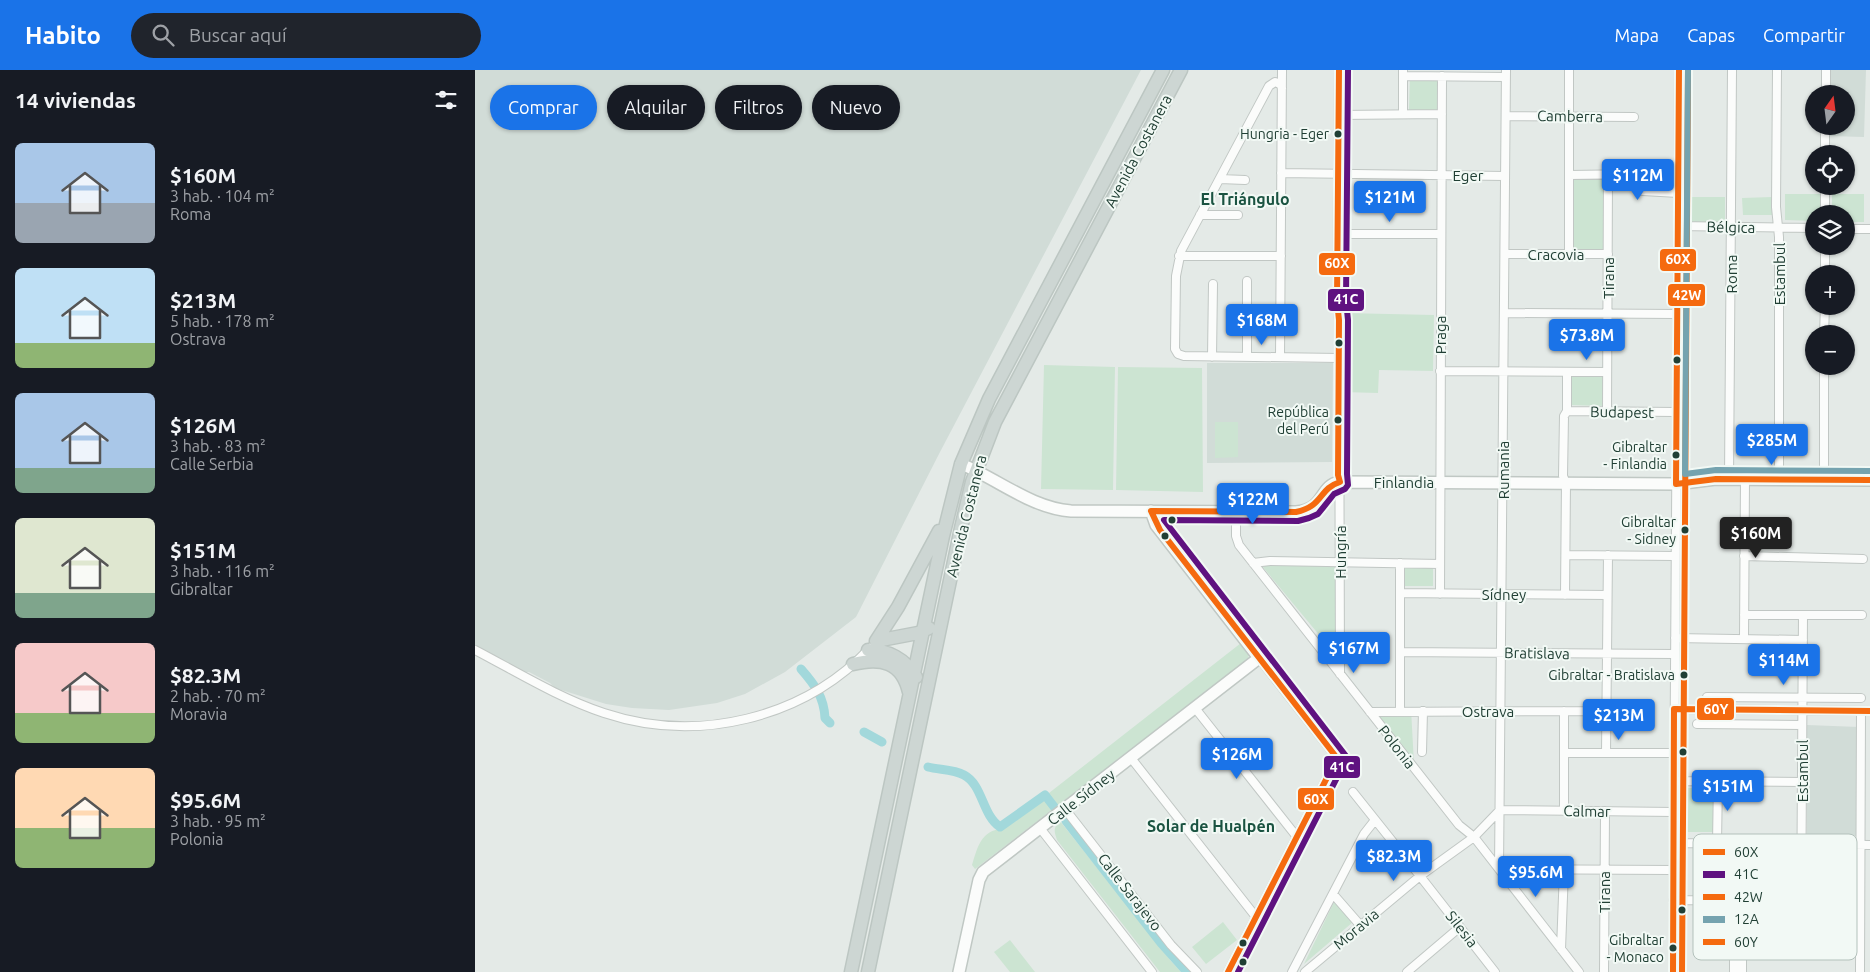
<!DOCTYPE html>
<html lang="es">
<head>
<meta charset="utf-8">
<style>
  :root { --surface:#171b24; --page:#20242c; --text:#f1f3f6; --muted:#9ea1a6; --accent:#1a73e8 }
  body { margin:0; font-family:Ubuntu,sans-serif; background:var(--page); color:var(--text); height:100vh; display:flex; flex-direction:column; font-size:19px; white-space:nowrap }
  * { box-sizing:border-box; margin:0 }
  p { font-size:16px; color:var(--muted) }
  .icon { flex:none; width:28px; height:28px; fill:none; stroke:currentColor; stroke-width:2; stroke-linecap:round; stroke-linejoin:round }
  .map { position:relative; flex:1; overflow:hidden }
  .side { display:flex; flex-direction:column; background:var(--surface); width:475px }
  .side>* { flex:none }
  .hud { position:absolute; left:15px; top:15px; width:475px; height:45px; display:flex; gap:10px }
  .needle { width:32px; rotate:14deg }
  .buttons { position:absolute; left:1330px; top:15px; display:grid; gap:10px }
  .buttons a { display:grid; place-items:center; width:50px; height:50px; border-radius:50%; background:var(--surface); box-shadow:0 1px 4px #0004; font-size:25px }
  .price { position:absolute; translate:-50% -42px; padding:0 11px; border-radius:5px; background:var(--accent); color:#fff; font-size:16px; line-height:32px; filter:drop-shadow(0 1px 2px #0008) }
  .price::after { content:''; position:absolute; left:50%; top:30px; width:15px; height:11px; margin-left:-8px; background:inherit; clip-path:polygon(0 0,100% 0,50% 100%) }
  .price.selected { background:#222; color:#fff }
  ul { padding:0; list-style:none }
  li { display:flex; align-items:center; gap:15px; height:125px; padding:0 15px }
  li span { display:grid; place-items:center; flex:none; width:140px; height:100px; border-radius:8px; color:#555 }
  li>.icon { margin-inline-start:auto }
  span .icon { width:60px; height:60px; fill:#fffc; stroke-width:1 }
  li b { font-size:21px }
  h2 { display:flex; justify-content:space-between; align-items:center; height:60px; padding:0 15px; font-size:21px }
  .tag { padding:0 18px; border-radius:22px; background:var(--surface); box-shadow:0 1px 4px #0004; font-size:18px; line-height:45px }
  .tag.selected { background:var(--accent); color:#fff }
  header { display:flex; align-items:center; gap:30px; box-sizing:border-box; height:70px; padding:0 25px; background:var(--accent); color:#fff }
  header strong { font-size:24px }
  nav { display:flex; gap:28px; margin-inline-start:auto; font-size:18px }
  .search { width:350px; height:45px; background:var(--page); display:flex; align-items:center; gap:12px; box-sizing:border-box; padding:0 18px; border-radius:28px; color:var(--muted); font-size:19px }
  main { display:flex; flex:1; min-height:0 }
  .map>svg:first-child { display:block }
  .built { fill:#d1dcd7 }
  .green { fill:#cce4d2 }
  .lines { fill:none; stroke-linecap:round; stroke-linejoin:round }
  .canal { stroke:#a2d8db; stroke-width:9 }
  .street-casing { stroke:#c1c7c4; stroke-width:10 }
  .secondary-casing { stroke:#c0c8c4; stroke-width:14 }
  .primary-casing { stroke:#bcc6c2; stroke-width:15 }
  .street { stroke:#fbfcfb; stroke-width:8 }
  .secondary { stroke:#fbfcfb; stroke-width:11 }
  .primary { stroke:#cdd6d3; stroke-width:12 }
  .bus-1-casing { stroke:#f2f9f5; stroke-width:10 }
  .bus-2-casing { stroke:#f2f9f5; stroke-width:10 }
  .bus-3-casing { stroke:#f2f9f5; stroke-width:10 }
  .bus-4-casing { stroke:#f2f9f5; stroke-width:10 }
  .bus-5-casing { stroke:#f2f9f5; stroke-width:10 }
  .bus-1 { stroke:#f56a0f; stroke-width:6 }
  .bus-2 { stroke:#5f1280; stroke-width:6 }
  .bus-3 { stroke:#f56a0f; stroke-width:6 }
  .bus-4 { stroke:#75a3af; stroke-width:6 }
  .bus-5 { stroke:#f56a0f; stroke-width:6 }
  .bus-dot { fill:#203f34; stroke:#f2f9f5; stroke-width:2 }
  .labels { text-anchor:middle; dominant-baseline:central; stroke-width:4; stroke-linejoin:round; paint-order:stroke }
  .bus-label { font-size:14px; fill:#203f34; stroke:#f2f9f5; text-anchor:end }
  .street-label { font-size:15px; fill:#203f34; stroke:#f2f9f5 }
  .neighbourhood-label { font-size:16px; font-weight:bold; fill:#1a5341; stroke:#f2f9f5 }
  .key { fill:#f2f9f5; stroke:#b3c1bb; stroke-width:1 }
  .key-label { font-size:14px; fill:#203f34 }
  .line-badge { stroke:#f2f9f5; stroke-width:2 }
  .badge-label { font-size:14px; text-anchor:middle; font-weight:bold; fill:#fff }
</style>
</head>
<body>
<header>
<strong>Habito</strong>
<div class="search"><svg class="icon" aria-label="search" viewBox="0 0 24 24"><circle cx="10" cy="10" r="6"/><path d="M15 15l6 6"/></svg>Buscar aquí</div>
<nav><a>Mapa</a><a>Capas</a><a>Compartir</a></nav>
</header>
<main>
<section class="side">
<h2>14 viviendas<svg class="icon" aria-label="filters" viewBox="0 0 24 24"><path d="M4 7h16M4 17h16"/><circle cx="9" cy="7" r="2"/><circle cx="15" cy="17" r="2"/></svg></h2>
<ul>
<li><span style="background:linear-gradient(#a9c7e8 60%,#9aa5b1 0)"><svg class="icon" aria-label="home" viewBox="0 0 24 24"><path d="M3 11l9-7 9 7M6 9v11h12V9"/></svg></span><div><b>$160M</b><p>3 hab. · 104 m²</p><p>Roma</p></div></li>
<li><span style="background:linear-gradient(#bfe0f5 75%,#8fb573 0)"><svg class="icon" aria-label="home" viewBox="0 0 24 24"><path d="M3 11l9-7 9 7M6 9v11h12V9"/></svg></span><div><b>$213M</b><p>5 hab. · 178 m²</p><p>Ostrava</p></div></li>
<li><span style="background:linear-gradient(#a9c7e8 75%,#7fa58c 0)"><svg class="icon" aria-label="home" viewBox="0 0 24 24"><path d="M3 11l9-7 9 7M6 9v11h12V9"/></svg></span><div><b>$126M</b><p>3 hab. · 83 m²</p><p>Calle Serbia</p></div></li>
<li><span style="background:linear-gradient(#dfe7d0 75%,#7fa58c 0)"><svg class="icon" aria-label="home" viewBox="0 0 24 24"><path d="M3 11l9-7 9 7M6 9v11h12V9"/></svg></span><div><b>$151M</b><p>3 hab. · 116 m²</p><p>Gibraltar</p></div></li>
<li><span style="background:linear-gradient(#f6c9c9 70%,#8fb573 0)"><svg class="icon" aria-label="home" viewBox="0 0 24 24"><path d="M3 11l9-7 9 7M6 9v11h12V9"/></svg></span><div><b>$82.3M</b><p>2 hab. · 70 m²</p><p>Moravia</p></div></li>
<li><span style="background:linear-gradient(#ffd9b3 60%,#8fb573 0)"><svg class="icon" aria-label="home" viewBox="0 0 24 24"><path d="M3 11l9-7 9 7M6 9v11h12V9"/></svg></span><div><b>$95.6M</b><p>3 hab. · 95 m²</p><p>Polonia</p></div></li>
</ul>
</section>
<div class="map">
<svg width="1395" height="902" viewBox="0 0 1395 902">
  <rect width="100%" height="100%" fill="#e4eae7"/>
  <path class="built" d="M 0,0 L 666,0 L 465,382 L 381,547 L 310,602 L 270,624 L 242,633 L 194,640 L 157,638 L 131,634 L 80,618 L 75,613 L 54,602 L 48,602 L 0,576 Z
    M 1356,0 L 1391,0 L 1389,67 L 1354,66 L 1354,56 L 1371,56 L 1371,24 L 1355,24 Z
    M 732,293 L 858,293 L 857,392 L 732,393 Z
    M 1332,655 L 1384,657 L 1384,766 L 1332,764 Z"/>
  <path class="green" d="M 935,6 L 964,7 L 964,40 L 934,40 Z
    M 1097,108 L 1131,109 L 1130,181 L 1096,180 Z
    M 1310,124 L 1346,124 L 1346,144 L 1339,144 L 1339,151 L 1310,150 Z
    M 1357,124 L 1389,124 L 1389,152 L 1371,152 L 1371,144 L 1357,144 Z
    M 1217,127 L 1250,127 L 1250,155 L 1217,155 Z
    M 1297,127 L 1297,145 L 1268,145 L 1267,128 Z
    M 869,243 L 959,245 L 958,301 L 904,300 L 903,323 L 867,322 Z
    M 569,295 L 640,297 L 638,420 L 566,419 Z
    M 643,297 L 727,298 L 728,422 L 641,420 Z
    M 1096,306 L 1129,307 L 1128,336 L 1096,335 Z
    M 740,352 L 763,352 L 763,387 L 740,388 Z
    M 829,495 L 853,495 L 853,497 L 860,497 L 860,584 L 787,496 L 829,496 Z
    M 928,497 L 958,497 L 958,516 L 929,516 Z
    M 766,573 L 774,583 L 773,589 L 500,799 L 497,795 C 502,779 506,759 528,759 Z
    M 897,639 L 936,639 L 939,694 Z
    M 1211,718 L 1238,718 L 1238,762 L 1211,762 Z
    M 585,751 L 696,891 L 706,902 L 685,902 L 582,770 C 579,761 578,758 585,751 Z
    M 860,830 L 878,852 L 829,894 Z
    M 748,852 L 762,870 L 731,894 L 717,877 Z
    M 535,870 L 560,902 L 535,902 L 519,882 Z"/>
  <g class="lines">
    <path class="canal" d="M 326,599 C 340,615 349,627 350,648 L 355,653
      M 389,662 L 407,672
      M 453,697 C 464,700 478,699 489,705 C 508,715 507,745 525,757 L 570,725 L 580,738
      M 591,751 L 686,873 L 712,902"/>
    <defs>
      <path id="street" d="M 864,0 L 862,231 L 864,250 L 865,604
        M 1031,0 L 1024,799 L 1198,800
        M 1302,0 L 1301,137 L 1304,167 L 1304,409
        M 928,6 L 1031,7
        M 807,18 L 805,14 L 800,12 L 794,16 L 706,181 L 701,206 L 700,279 L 703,284 L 709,286 L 864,288
        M 1351,24 L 1351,0
        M 928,44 L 928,0
        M 864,45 L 967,44
        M 1031,46 L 1159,47
        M 1350,84 L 1350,56
        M 806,103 L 1030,106
        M 1094,105 L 1163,104 L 1166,106 L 1168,121 L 1203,123
        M 745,109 L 770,110
        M 1350,144 L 1350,116
        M 725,145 L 763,145
        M 1203,156 L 1339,158
        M 1371,159 L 1395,159
        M 863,164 L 966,164
        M 1030,184 L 1133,184
        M 1094,184 L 1094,0
        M 704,186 L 806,186
        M 1350,204 L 1350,176
        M 1029,243 L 1202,244
        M 1349,264 L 1350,236
        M 737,287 L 738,214
        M 772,287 L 772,211
        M 805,287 L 807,0
        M 965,301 L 1132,302
        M 1092,341 L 1201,342
        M 1132,341 L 1133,105
        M 1254,409 L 1257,0
        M 1349,409 L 1349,296
        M 761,442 L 761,466 L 764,475 L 984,755 L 999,767 L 1104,902
        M 1091,485 L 1200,486
        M 1269,486 L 1388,489
        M 778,493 L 795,491 L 965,494
        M 925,523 L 1132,525
        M 965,524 L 967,6
        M 1090,525 L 1091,413 L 1088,406 L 1089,346 L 1092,341 L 1092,302
        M 1269,545 L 1387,545
        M 1200,568 L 1328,570
        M 1269,569 L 1270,409
        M 0,580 C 42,602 84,628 129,643 C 222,674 328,649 395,578
        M 925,582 L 1200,584
        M 1232,627 L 1386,628
        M 720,638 L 822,767
        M 1199,639 L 1395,641
        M 925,641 L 925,493
        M 895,642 L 1131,641
        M 1222,654 L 1327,655
        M 947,682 L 948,641
        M 1089,683 L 1199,683
        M 1131,683 L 1133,485
        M 656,688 L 781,847
        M 1199,711 L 1327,712
        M 878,722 L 945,806 L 1020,902
        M 590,739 L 696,875 L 722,902
        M 1089,741 L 1089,641
        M 565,758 L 677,902
        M 1199,773 L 1395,775
        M 1242,773 L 1243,711
        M 858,824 L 885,855
        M 1198,830 L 1326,831
        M 1267,857 L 1385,857
        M 1326,857 L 1328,545
        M 1086,879 L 1089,800
        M 753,902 L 862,688 L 784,588
        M 817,902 L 889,764 L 900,750
        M 830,902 L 945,806 L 999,767 L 1025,740 L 1199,742
        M 932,902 L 985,857
        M 1129,902 L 1130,741
        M 1198,902 L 1204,0
        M 1259,902 L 1259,830
        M 1267,902 L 1267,830
        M 1385,902 L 1386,641"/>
      <path id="secondary" d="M 486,394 C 523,409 556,438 596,441 L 821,442 C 852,439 843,416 865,412 L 1201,414 L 1241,409 L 1395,410
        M 484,902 L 504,810 L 508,802 L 784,588 L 681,455 L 676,441"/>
      <path id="primary" d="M 401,571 L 423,537 L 464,461
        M 401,571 L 443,563 L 454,558
        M 393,580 C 413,580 430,589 441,607
        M 378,594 C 406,587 427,592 434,622
        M 376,902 L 468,466 L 486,394 L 514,329 L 688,0
        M 393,902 L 486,458 L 497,412 L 520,352 L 706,0"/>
    </defs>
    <use href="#street" class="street-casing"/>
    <use href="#secondary" class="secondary-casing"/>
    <use href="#primary" class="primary-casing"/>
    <use href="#street" class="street"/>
    <use href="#secondary" class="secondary"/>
    <use href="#primary" class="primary"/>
    <defs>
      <path id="bus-1" d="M 1204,0 L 1201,414 L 1241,409 L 1395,410
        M 753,902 L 862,688 L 685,460 L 676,441 L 821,442 C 849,436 843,419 865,412 L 863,405 L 864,250 L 862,231 L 864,0"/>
      <path id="bus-2" d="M 763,902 L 870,692 L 871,686 L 689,450 L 823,451 L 834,448 L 843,444 L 859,424 L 870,419 L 873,415 L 872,404 L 873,250 L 871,231 L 873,0"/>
      <path id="bus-3" d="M 1207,902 L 1213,0"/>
      <path id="bus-4" d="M 1213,0 L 1210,404 L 1241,400 L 1395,401"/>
      <path id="bus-5" d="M 1198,902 L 1199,639 L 1395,641"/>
    </defs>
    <use href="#bus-1" class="bus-1-casing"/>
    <use href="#bus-2" class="bus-2-casing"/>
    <use href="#bus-3" class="bus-3-casing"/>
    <use href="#bus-4" class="bus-4-casing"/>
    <use href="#bus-5" class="bus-5-casing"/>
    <use href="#bus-1" class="bus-1"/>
    <use href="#bus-2" class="bus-2"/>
    <use href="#bus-3" class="bus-3"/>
    <use href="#bus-4" class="bus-4"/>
    <use href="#bus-5" class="bus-5"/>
  </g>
  <g class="bus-dot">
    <circle cx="863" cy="64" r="4.5"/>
    <circle cx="864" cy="273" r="4.5"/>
    <circle cx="1202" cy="290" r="4.5"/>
    <circle cx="863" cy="350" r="4.5"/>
    <circle cx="1201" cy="385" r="4.5"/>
    <circle cx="697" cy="450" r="4.5"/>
    <circle cx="1210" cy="460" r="4.5"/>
    <circle cx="690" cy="466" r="4.5"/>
    <circle cx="1209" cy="605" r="4.5"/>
    <circle cx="1208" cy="682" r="4.5"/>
    <circle cx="1207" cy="840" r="4.5"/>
    <circle cx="768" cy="873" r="4.5"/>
    <circle cx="1198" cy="878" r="4.5"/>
    <circle cx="768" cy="892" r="4.5"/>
  </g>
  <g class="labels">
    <g class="bus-label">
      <text x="854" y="64">Hungria - Eger</text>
      <text x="854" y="342">República<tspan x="854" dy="17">del Perú</tspan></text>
      <text x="1192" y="377">Gibraltar<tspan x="1192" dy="17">- Finlandia</tspan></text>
      <text x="1201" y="452">Gibraltar<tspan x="1201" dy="17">- Sidney</tspan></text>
      <text x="1200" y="605">Gibraltar - Bratislava</text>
      <text x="1189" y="870">Gibraltar<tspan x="1189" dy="17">- Monaco</tspan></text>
    </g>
    <g class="street-label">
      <text transform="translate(1095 46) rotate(1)">Camberra</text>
      <text transform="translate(663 81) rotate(-62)">Avenida Costanera</text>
      <text x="993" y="105">Eger</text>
      <text transform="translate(1256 157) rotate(1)">Bélgica</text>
      <text x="1081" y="184">Cracovia</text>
      <text transform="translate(1256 204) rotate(-90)">Roma</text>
      <text transform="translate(1304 204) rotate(-90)">Estambul</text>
      <text transform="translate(1133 208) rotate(-90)">Tirana</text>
      <text transform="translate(965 265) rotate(-90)">Praga</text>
      <text transform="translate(1147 342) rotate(1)">Budapest</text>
      <text transform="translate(1028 400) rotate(-90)">Rumania</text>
      <text x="929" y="412">Finlandia</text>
      <text transform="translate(491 446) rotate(-76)">Avenida Costanera</text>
      <text transform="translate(865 482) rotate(-90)">Hungría</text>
      <text x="1029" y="524">Sídney</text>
      <text transform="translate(1062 583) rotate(1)">Bratislava</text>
      <text x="1013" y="641">Ostrava</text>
      <text transform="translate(922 677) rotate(52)">Polonia</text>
      <text transform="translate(1327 701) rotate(-90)">Estambul</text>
      <text transform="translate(606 727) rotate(-38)">Calle Sídney</text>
      <text transform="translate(1112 741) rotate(1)">Calmar</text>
      <text transform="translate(655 822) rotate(52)">Calle Sarajevo</text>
      <text transform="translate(1129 822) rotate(-90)">Tirana</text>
      <text transform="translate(881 859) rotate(-40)">Moravia</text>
      <text transform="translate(987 859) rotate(52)">Silesia</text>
    </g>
    <g class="neighbourhood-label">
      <text x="770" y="129">El Triángulo</text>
      <text x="736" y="756">Solar de Hualpén</text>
    </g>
  </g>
  <rect x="1218" y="764" width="164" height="126" rx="8" class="key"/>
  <rect x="1228" y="779" width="22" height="6" fill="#f56a0f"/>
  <rect x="1228" y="801" width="22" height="7" fill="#5f1280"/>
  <rect x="1228" y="824" width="22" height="6" fill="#f56a0f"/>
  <rect x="1228" y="846" width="22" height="7" fill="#75a3af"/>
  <rect x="1228" y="869" width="22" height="6" fill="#f56a0f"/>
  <g class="key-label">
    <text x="1259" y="787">60X</text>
    <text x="1259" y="809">41C</text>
    <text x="1259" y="832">42W</text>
    <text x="1259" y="854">12A</text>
    <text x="1259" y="877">60Y</text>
  </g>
  <g class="line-badge">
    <rect x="1184" y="178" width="38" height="24" rx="5" fill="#f56a0f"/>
    <rect x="843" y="182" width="38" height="24" rx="5" fill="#f56a0f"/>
    <rect x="1192" y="213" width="39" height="24" rx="5" fill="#f56a0f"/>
    <rect x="852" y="218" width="38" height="24" rx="5" fill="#5f1280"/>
    <rect x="1221" y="627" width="39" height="24" rx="5" fill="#f56a0f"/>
    <rect x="848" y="685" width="38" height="24" rx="5" fill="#5f1280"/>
    <rect x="822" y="717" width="38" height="24" rx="5" fill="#f56a0f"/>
  </g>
  <g class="badge-label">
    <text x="1203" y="194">60X</text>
    <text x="862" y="198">60X</text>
    <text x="1212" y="230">42W</text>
    <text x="871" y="234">41C</text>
    <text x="1241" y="644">60Y</text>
    <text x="867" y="702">41C</text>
    <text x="841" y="734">60X</text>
  </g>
</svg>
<div class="buttons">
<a><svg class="needle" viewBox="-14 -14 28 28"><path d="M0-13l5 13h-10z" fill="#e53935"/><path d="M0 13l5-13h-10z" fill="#9ea1a6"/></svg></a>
<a><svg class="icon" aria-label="locate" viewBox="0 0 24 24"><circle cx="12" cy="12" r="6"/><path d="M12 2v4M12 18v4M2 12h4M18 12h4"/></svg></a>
<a><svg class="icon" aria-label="layers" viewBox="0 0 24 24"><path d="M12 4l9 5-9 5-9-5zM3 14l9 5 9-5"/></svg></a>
<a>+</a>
<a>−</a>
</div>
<b class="price" style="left:1163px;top:131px">$112M</b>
<b class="price" style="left:915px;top:153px">$121M</b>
<b class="price" style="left:787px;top:276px">$168M</b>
<b class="price" style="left:1112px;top:291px">$73.8M</b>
<b class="price" style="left:1297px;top:396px">$285M</b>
<b class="price" style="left:778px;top:455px">$122M</b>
<b class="price selected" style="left:1281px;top:489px">$160M</b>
<b class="price" style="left:879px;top:604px">$167M</b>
<b class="price" style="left:1309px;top:616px">$114M</b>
<b class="price" style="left:1144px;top:671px">$213M</b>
<b class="price" style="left:762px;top:710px">$126M</b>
<b class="price" style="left:1253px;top:742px">$151M</b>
<b class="price" style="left:919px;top:812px">$82.3M</b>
<b class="price" style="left:1061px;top:828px">$95.6M</b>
<div class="hud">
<a class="tag selected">Comprar</a>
<a class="tag">Alquilar</a>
<a class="tag">Filtros</a>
<a class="tag">Nuevo</a>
</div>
</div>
</main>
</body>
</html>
